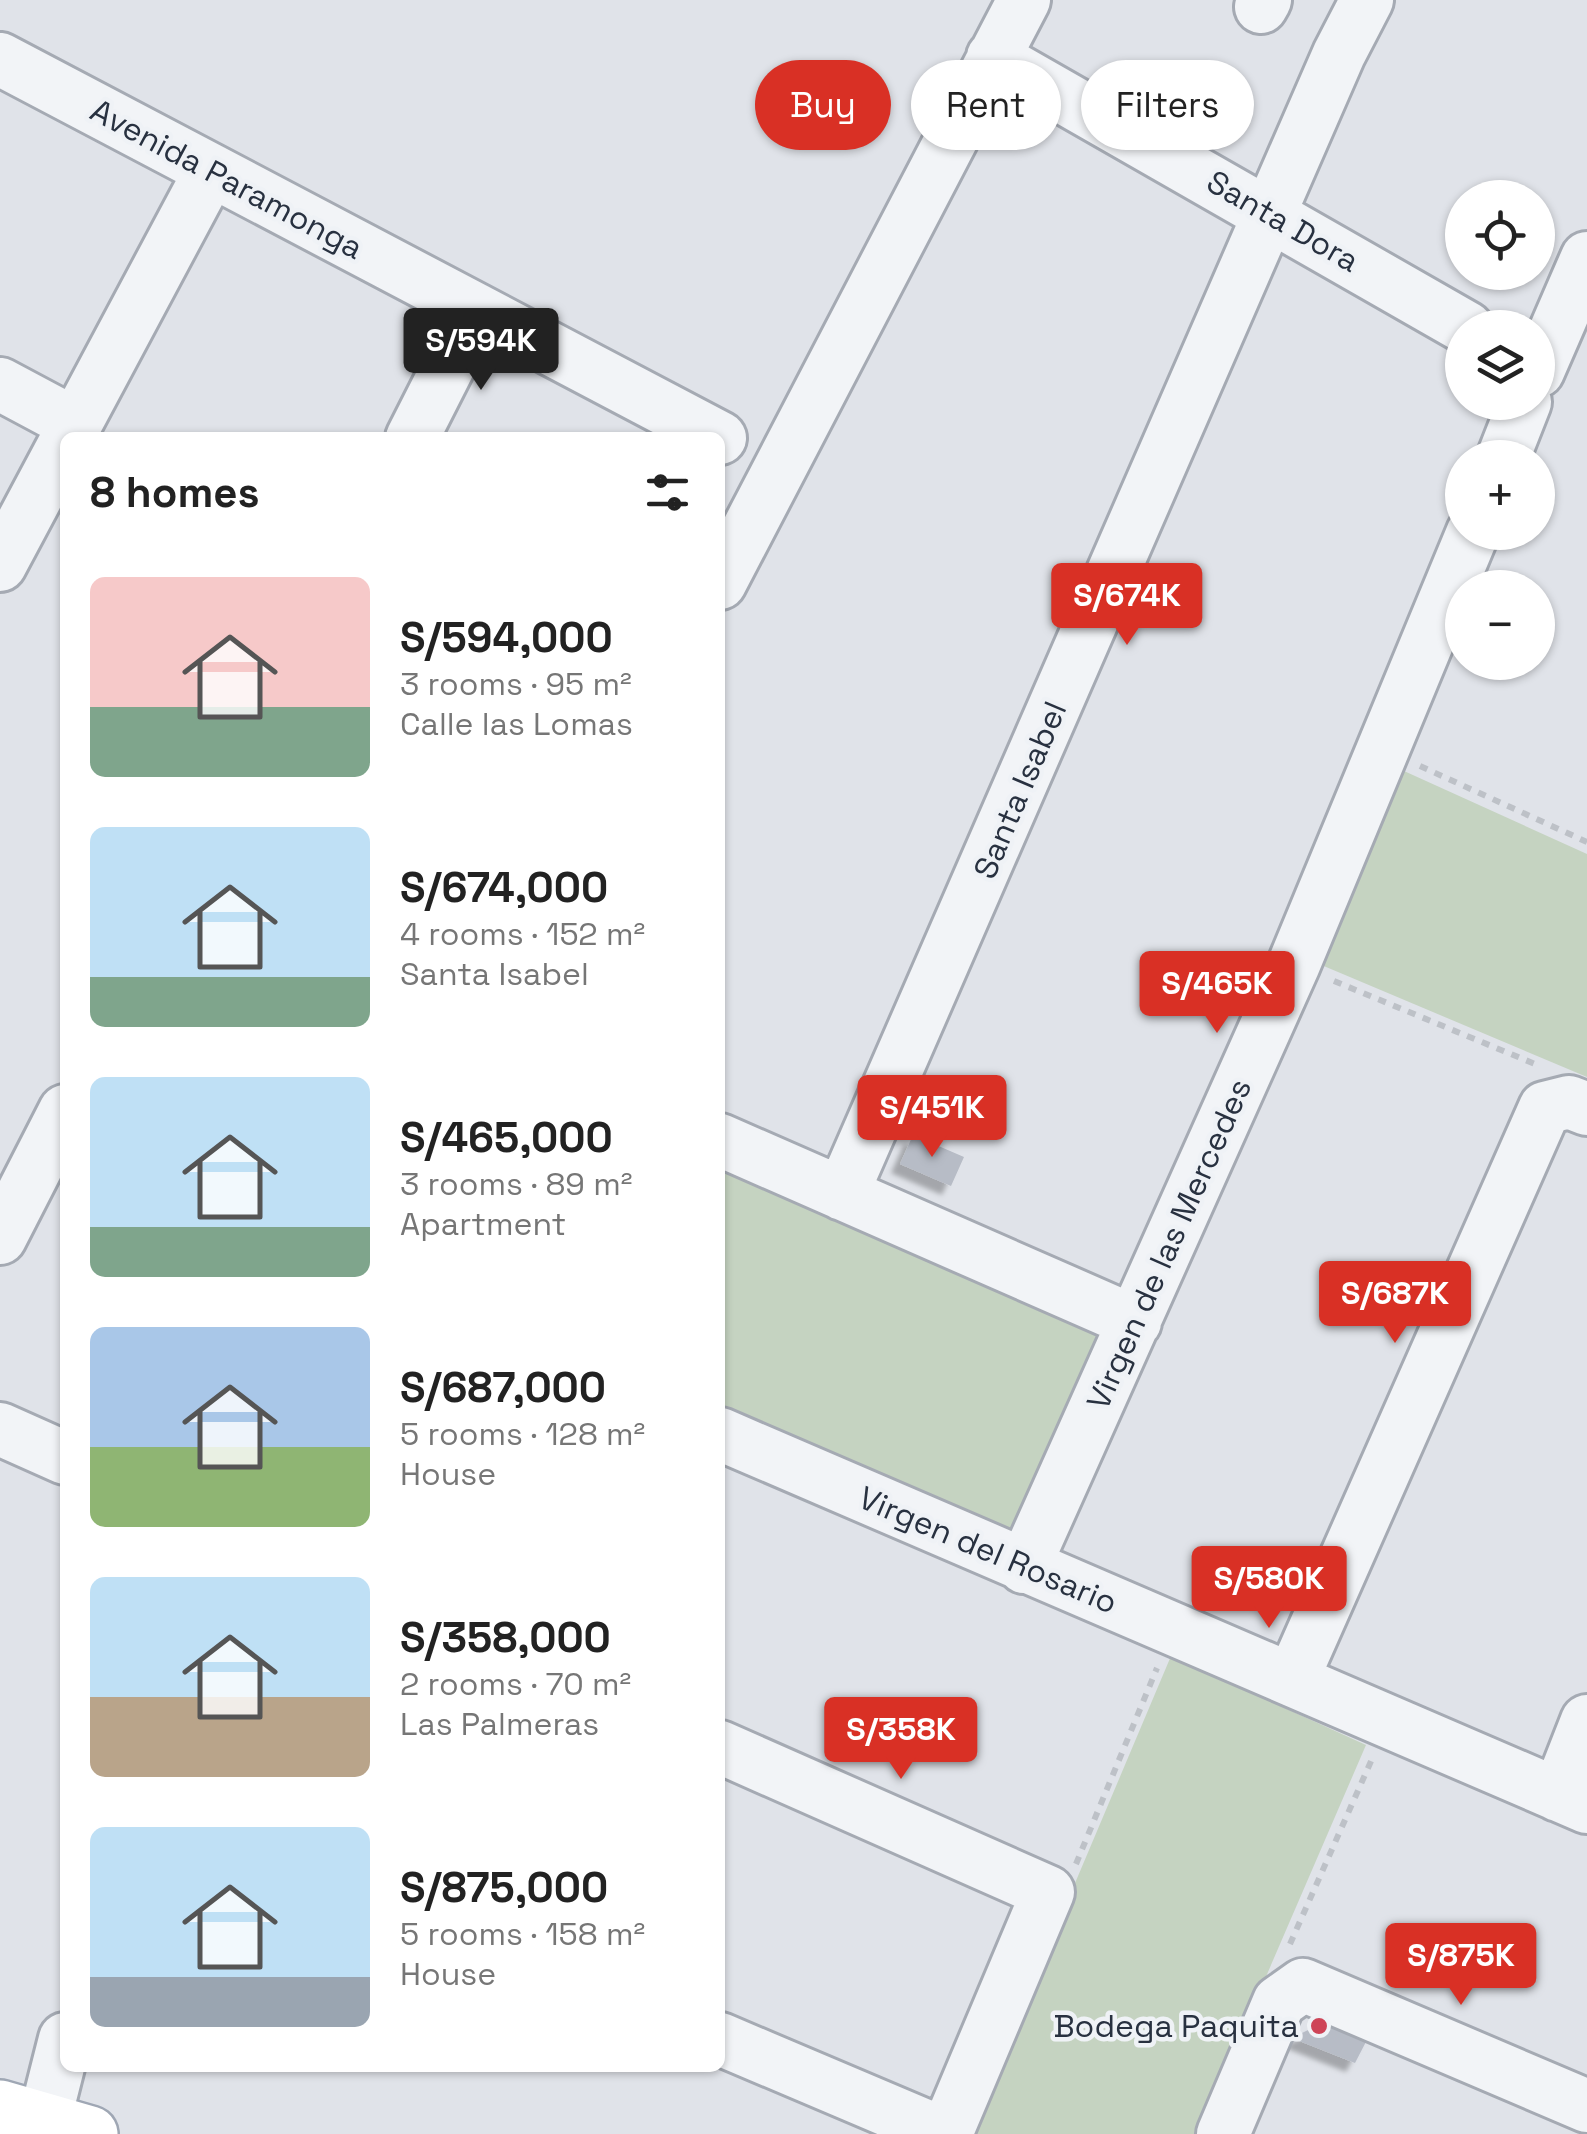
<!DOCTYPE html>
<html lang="en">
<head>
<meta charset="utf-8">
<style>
  :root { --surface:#fff; --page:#f2f2f2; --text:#222; --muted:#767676; --accent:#d93025 }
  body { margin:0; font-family:"Space Grotesk",sans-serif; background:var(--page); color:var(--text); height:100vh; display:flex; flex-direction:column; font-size:38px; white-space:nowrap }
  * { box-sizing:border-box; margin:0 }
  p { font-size:32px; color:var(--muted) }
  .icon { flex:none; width:55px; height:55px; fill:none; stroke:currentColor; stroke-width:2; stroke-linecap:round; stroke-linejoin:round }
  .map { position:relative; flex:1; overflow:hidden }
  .side { position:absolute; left:60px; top:432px; width:665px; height:1640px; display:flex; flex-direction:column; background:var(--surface); border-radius:15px; box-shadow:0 2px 8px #0004 }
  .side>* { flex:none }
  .banner { position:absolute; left:755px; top:60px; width:680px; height:90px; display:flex; gap:20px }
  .tools { position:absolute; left:1445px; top:180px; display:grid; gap:20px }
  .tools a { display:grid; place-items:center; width:110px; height:110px; border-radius:50%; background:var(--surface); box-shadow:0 2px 8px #0004; font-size:50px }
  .price { position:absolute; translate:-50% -85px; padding:0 22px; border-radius:10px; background:var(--accent); color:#fff; font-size:32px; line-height:65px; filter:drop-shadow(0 2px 5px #0008) }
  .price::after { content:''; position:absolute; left:50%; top:60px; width:30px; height:22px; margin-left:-15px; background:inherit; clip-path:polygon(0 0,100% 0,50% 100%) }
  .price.selected { background:#222; color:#fff }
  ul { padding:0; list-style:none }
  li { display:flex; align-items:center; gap:30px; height:250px; padding:0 30px }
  li span { display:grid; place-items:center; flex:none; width:280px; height:200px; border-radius:15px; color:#555 }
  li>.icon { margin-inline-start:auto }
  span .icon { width:120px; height:120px; fill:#fffc; stroke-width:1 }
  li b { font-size:42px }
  h2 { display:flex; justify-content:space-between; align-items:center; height:120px; padding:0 30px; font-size:42px }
  .tag { padding:0 35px; border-radius:45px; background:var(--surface); box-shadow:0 2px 8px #0004; font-size:35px; line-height:90px }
  .tag.selected { background:var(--accent); color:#fff }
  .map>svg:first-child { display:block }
  .green { fill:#c5d3c1 }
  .building { fill:#b7bcc6; filter:url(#shadow) }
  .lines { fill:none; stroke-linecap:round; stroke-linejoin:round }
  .minor-casing { stroke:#a5aab3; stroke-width:58 }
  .major-casing { stroke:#9fa7b4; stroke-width:60 }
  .path { stroke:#bdc1c7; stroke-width:6; stroke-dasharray:8 8; stroke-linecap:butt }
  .minor { stroke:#f2f4f7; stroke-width:52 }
  .major { stroke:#fff; stroke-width:55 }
  .poi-dot { fill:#ce4457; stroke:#eff2f6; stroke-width:4 }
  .labels { text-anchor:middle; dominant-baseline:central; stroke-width:9; stroke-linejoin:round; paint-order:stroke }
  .street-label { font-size:32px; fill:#283140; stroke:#eff2f6 }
  .poi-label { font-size:32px; fill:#283140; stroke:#eff2f6; text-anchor:end }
</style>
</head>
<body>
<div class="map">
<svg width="1587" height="2134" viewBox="0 0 1587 2134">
  <defs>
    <filter id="shadow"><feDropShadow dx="-9" dy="9" stdDeviation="2.5" flood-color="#0004"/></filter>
  </defs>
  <rect width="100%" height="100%" fill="#e0e3e9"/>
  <path class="green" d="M 1404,771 L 1587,854 L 1587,1077 L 1319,964 Z
    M 720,1158 L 1115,1332 L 1015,1546 L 720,1416 Z
    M 1171,1656 L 1366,1745 L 1198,2134 L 969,2134 Z"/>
  <path class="building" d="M 913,1135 L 964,1157 L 951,1186 L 900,1164 Z
    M 1332,2018 L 1369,2036 L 1355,2063 L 1292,2038 Z"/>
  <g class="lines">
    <defs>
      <path id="minor" d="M 1261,7 L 1265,0
        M 993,57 L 1467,328
        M 0,59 L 720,438
        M 1538,371 L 1587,258
        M 0,384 L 75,424
        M 68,438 L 211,170
        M 412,438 L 477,310
        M 1503,458 L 1525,402
        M 0,565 L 65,443
        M 720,583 L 1024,0
        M 720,1140 L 1135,1322
        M 842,1194 L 1339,54 L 1367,0
        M 0,1238 L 65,1111
        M 0,1429 L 65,1458
        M 720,1434 L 1587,1807
        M 1024,1567 L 1294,964 L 1473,532
        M 1292,1680 L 1545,1108 L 1569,1102 L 1587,1109
        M 720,1747 L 1048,1892 L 946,2134
        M 1558,1795 L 1587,1721
        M 720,2039 L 944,2134
        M 41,2134 L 65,2039
        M 1223,2134 L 1279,2002 L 1303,1985 L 1587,2106"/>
      <path id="major" d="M 0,2108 L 90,2134"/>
    </defs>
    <use href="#minor" class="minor-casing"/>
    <use href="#major" class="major-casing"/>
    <path class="path" d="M 1420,766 L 1587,842
      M 1334,981 L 1535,1064
      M 1076,1864 L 1157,1668
      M 1290,1944 L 1372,1759"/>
    <use href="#minor" class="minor"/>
    <use href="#major" class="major"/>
  </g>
  <circle class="poi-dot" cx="1319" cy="2026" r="10"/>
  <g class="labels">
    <g class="street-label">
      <text transform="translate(227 179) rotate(28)">Avenida Paramonga</text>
      <text transform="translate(1283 221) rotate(30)">Santa Dora</text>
      <text transform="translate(1020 790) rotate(-67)">Santa Isabel</text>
      <text transform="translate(1169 1244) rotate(-66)">Virgen de las Mercedes</text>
      <text transform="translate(988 1550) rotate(23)">Virgen del Rosario</text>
    </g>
    <g class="poi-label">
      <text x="1299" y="2026">Bodega Paquita</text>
    </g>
  </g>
</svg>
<div class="tools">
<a><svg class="icon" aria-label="locate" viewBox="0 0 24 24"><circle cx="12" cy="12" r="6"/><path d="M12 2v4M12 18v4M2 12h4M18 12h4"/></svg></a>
<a><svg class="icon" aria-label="layers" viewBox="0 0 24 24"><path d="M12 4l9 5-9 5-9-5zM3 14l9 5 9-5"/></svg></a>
<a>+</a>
<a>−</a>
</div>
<b class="price selected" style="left:481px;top:393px">S/594K</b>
<b class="price" style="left:1127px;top:648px">S/674K</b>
<b class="price" style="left:1217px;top:1036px">S/465K</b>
<b class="price" style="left:932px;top:1160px">S/451K</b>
<b class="price" style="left:1395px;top:1346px">S/687K</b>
<b class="price" style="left:1269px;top:1631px">S/580K</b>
<b class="price" style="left:901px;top:1782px">S/358K</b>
<b class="price" style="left:1461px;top:2008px">S/875K</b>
<div class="banner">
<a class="tag selected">Buy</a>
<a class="tag">Rent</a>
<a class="tag">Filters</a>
</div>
<section class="side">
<h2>8 homes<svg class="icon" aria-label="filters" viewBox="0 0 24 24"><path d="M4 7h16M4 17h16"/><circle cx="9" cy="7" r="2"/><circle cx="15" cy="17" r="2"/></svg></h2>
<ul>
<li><span style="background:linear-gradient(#f6c9c9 65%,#7fa58c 0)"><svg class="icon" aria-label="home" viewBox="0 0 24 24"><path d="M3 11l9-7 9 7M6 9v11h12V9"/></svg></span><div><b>S/594,000</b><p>3 rooms · 95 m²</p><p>Calle las Lomas</p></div></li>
<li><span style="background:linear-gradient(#bfe0f5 75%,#7fa58c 0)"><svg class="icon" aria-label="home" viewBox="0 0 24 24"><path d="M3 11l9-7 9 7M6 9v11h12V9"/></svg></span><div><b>S/674,000</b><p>4 rooms · 152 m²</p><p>Santa Isabel</p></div></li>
<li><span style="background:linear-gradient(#bfe0f5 75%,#7fa58c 0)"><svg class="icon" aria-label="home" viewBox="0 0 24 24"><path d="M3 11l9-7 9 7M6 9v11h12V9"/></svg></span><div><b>S/465,000</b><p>3 rooms · 89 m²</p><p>Apartment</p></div></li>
<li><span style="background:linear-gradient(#a9c7e8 60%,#8fb573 0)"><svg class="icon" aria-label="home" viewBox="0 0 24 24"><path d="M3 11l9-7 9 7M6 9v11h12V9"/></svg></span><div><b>S/687,000</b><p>5 rooms · 128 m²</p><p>House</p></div></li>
<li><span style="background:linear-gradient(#bfe0f5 60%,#b9a48a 0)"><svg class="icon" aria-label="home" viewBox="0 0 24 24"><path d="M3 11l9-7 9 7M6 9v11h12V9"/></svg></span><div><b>S/358,000</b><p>2 rooms · 70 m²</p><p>Las Palmeras</p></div></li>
<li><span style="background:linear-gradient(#bfe0f5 75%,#9aa5b1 0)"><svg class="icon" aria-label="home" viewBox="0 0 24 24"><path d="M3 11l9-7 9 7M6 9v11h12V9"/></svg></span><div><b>S/875,000</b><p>5 rooms · 158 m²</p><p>House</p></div></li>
</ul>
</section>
</div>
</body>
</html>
